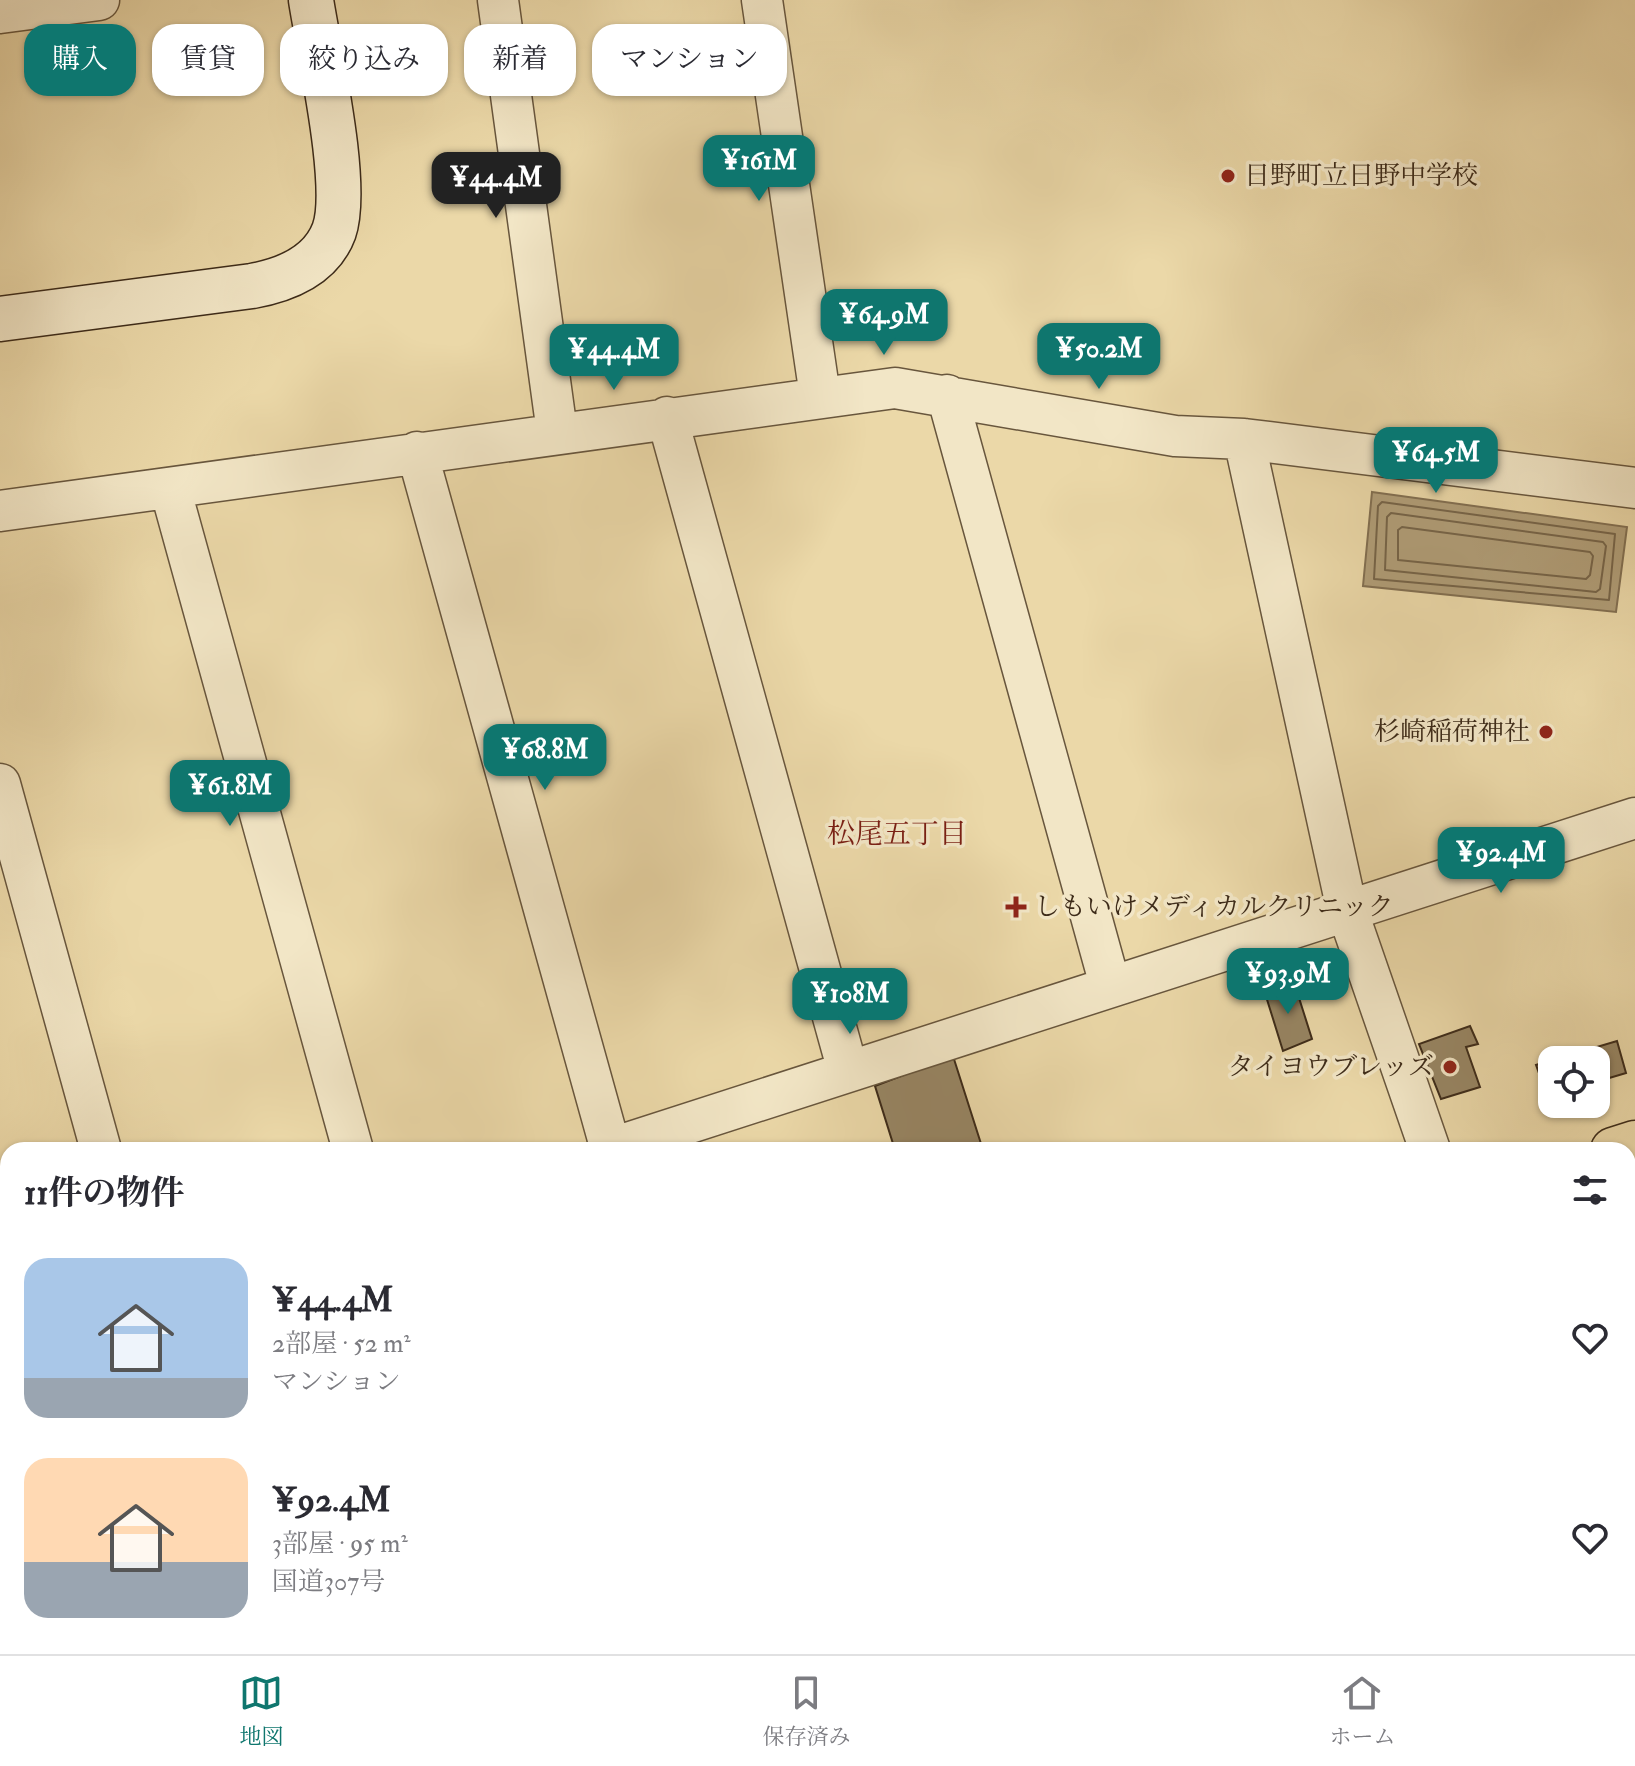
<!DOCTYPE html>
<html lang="ja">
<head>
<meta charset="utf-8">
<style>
  :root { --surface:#fff; --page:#f7f7f7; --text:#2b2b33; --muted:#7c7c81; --line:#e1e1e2; --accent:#0f766e }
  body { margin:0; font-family:"IM FELL Double Pica","Noto Serif JP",serif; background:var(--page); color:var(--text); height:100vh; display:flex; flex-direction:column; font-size:30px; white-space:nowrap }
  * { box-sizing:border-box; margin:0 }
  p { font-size:26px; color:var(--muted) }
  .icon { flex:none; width:44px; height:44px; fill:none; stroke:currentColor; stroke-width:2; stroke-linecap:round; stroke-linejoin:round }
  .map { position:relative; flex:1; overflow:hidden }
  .side { position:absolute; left:0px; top:1142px; width:1636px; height:512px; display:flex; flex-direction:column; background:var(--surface); border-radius:24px 24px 0 0; box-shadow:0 2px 6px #0004 }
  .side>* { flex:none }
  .banner { position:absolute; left:24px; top:24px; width:800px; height:72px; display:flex; gap:16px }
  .fabs { position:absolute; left:1538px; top:1046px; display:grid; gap:16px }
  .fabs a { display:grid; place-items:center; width:72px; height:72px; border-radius:16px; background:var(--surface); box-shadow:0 2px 6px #0004; font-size:40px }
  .price { position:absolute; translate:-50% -68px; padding:0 18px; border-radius:16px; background:var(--accent); color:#fff; font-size:26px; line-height:52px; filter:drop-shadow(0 2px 4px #0008) }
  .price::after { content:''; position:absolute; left:50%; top:48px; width:24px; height:18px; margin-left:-12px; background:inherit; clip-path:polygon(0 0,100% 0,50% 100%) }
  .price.active { background:#222; color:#fff }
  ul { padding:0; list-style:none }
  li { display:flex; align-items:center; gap:24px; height:200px; padding:0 24px }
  li span { display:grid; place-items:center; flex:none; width:224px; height:160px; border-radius:24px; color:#555 }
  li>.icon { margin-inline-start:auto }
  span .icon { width:96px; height:96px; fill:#fffc; stroke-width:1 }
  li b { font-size:34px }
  h2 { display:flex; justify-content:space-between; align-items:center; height:96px; padding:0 24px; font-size:34px }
  .pill { padding:0 28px; border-radius:24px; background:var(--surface); box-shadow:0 2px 6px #0004; font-size:28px; line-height:72px }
  .pill.active { background:var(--accent); color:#fff }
  .menu { display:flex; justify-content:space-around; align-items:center; height:112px; border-top:2px solid var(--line); background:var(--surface); font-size:22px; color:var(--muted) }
  .menu a { display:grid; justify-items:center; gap:4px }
  .menu .active { color:var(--accent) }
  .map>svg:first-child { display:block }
  .water { fill:#b09d77; stroke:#826f51; stroke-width:2 }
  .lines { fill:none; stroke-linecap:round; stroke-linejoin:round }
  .shore { stroke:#766448; stroke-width:2 }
  .building { fill:#978563; stroke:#3d2b19; stroke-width:2 }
  .street-casing { stroke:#68563d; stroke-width:43 }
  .secondary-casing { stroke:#3d2b19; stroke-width:47 }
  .highway-casing { stroke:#3d2b19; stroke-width:47 }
  .path { stroke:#3d2b19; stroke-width:5; stroke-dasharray:2 4; stroke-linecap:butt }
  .street { stroke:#f2e6c6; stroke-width:40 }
  .secondary { stroke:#f2e6c6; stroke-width:44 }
  .highway { stroke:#ebd8a8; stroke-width:44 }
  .poi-dot { fill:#8f2418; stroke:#f2e6c6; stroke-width:3 }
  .labels { text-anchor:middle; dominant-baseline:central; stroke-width:7; stroke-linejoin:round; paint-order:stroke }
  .poi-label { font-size:26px; fill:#3d2b19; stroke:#f2e6c6; text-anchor:start }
  .neighbourhood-label { font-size:28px; fill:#7a1f14; stroke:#f2e6c6 }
</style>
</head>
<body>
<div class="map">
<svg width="1635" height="1654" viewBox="0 0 1635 1654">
  <rect width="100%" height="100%" fill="#ebd8a8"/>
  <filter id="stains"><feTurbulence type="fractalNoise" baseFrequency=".0025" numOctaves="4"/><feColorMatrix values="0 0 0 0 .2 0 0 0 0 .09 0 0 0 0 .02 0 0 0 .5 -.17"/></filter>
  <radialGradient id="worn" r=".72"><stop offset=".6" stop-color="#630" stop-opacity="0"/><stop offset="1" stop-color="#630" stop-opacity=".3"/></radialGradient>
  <path class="water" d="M 1372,492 L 1627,527 L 1616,612 L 1363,586 Z"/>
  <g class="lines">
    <path class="shore" d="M 1382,502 L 1615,534 L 1609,600 L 1374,579 L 1378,506 Z
      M 1391,513 L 1603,542 L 1606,546 L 1600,589 L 1596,592 L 1385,570 L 1387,517 Z
      M 1402,527 L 1590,552 L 1593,556 L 1590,575 L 1586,579 L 1398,560 L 1398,530 Z"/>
  </g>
  <path class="building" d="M 1294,982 L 1312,1039 L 1283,1051 L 1265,993 Z
    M 1470,1026 L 1478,1044 L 1466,1047 L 1480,1087 L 1441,1099 L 1419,1044 Z
    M 1617,1041 L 1626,1073 L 1596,1082 L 1596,1060 L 1553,1060 Z
    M 953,1056 L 983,1150 L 895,1150 L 875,1086 Z
    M 1552,1060 L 1552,1085 L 1544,1087 L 1536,1065 Z
    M 1628,1379 L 1635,1386 L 1635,1469 L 1631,1473 L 1628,1470 Z"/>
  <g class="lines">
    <defs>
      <path id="street" d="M 498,0 L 557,432
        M 762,0 L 820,396
        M 0,13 L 99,0
        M 947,395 L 1110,985
        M 667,417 L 848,1071
        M 1244,439 L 1347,910 L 1430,1150
        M 417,452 L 611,1150
        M 170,488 L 353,1150
        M 0,511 L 895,388 L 1175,436 L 1244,439 L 1635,488
        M 0,784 L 101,1150
        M 606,1150 L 1635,818
        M 1628,1584 L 1635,1593
        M 1177,1654 L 1179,1646"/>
      <path id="secondary" d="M 0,319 L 252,286 C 285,280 321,266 334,231 C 350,186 319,52 311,0"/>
      <path id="highway" d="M 1613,1150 L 1635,1143
        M 0,1648 L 8,1645
        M 104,1654 L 128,1646"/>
    </defs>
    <use href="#street" class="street-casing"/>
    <use href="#secondary" class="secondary-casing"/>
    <use href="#highway" class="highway-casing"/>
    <path class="path" d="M 0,1348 L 8,1345"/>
    <use href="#street" class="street"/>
    <use href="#secondary" class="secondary"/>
    <use href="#highway" class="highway"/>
  </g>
  <g class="poi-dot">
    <circle cx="1228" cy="176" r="8"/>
    <circle cx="1546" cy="732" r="8"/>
    <path d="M1012 895h8v8h8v8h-8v8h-8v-8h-8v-8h8z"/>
    <circle cx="1450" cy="1067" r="8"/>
  </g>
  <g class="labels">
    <g class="poi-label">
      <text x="1244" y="176">日野町立日野中学校</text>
      <text x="1530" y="732" text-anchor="end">杉崎稲荷神社</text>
      <text x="1034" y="907">しもいけメディカルクリニック</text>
      <text x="1434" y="1067" text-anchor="end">タイヨウブレッズ</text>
    </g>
    <g class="neighbourhood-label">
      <text x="897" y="834">松尾五丁目</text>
    </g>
  </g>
  <rect width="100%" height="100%" filter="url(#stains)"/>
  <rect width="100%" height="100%" fill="url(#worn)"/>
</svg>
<div class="fabs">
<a><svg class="icon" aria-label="locate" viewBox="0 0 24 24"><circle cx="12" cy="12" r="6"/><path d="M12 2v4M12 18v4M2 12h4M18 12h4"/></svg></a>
</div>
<b class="price" style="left:759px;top:203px">¥161M</b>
<b class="price active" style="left:496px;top:220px">¥44.4M</b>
<b class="price" style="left:884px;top:357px">¥64.9M</b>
<b class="price" style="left:1099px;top:391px">¥50.2M</b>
<b class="price" style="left:614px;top:392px">¥44.4M</b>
<b class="price" style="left:1436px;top:495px">¥64.5M</b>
<b class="price" style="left:545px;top:792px">¥68.8M</b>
<b class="price" style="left:230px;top:828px">¥61.8M</b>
<b class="price" style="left:1501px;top:895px">¥92.4M</b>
<b class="price" style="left:1288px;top:1016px">¥93.9M</b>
<b class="price" style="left:850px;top:1036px">¥108M</b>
<div class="banner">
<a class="pill active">購入</a>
<a class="pill">賃貸</a>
<a class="pill">絞り込み</a>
<a class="pill">新着</a>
<a class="pill">マンション</a>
</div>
<section class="side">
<h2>11件の物件<svg class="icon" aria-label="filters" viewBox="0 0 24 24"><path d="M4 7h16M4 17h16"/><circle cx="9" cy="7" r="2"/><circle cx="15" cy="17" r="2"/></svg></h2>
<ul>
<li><span style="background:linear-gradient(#a9c7e8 75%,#9aa5b1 0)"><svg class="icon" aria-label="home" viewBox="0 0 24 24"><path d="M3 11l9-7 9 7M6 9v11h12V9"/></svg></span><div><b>¥44.4M</b><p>2部屋 · 52 m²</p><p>マンション</p></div><svg class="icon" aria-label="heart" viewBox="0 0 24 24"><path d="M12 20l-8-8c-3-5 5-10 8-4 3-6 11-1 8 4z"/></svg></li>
<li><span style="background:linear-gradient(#ffd9b3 65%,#9aa5b1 0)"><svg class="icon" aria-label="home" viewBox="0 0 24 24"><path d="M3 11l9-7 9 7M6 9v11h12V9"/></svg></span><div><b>¥92.4M</b><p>3部屋 · 95 m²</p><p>国道307号</p></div><svg class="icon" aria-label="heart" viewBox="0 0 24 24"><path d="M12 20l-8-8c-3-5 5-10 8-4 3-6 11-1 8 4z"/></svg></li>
</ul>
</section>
</div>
<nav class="menu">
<a class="active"><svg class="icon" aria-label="map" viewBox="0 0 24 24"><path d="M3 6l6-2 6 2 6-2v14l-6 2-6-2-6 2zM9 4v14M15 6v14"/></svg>地図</a>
<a><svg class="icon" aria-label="saved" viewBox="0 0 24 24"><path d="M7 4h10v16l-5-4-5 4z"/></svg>保存済み</a>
<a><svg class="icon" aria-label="home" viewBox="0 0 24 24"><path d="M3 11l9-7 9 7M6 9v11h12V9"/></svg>ホーム</a>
</nav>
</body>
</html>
